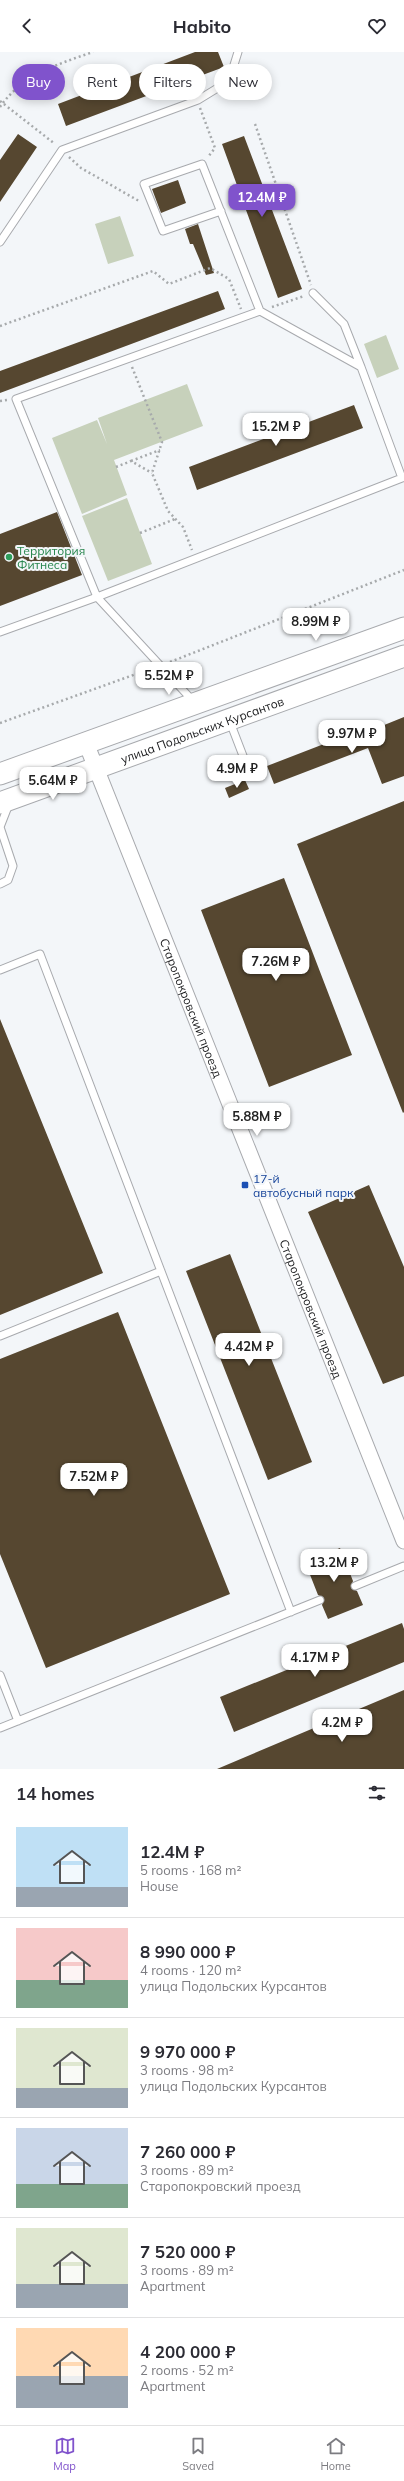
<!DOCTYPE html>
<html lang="en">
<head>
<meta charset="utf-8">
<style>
  :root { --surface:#fff; --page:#f2f2f3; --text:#2b2b33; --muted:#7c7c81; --line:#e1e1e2; --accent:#8053cc }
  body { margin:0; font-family:Mulish,sans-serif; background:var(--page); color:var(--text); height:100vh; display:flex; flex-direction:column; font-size:15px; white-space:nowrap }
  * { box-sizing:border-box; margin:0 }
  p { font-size:13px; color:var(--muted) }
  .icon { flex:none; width:22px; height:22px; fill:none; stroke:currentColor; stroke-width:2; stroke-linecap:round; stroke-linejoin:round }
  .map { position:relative; height:1717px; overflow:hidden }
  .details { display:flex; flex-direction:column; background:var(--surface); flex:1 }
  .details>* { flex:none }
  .top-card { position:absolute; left:12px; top:12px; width:380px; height:36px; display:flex; gap:8px }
  .price { position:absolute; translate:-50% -34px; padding:0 9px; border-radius:8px; background:#fff; color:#222; font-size:13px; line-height:26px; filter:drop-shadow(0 1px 2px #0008) }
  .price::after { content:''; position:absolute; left:50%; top:24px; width:12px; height:9px; margin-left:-6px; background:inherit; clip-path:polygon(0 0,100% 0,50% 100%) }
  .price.active { background:var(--accent); color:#fff }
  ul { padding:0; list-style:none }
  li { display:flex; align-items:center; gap:12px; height:100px; padding:0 16px }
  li+li { border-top:1px solid var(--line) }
  li span { display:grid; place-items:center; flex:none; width:112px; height:80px; border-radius:0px; color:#555 }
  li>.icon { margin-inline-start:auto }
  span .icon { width:48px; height:48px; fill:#fffc; stroke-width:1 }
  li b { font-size:17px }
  h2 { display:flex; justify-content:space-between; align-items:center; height:48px; padding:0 16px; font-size:17px }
  .pill { padding:0 14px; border-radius:18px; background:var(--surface); box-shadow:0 2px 10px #0003; font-size:14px; line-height:36px }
  .pill.active { background:var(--accent); color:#fff }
  header { display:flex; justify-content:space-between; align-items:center; height:52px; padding:0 16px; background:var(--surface); font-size:18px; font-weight:700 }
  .dock { display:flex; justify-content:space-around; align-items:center; height:56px; border-top:1px solid var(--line); background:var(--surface); font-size:11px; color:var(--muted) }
  .dock a { display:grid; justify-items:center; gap:2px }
  .dock .active { color:var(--accent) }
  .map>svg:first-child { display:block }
  .green { fill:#c7d1bb }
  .building { fill:#564730 }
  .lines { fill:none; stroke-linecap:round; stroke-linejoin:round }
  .service-casing { stroke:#a8aaae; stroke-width:9 }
  .minor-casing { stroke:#a8aaae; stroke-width:17 }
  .secondary-casing { stroke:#a8aaae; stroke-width:23 }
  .path { stroke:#a7aaac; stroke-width:2.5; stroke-dasharray:2 3; stroke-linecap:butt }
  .service { stroke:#fff; stroke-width:7 }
  .minor { stroke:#fff; stroke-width:15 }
  .secondary { stroke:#fff; stroke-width:21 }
  .leisure-dot { fill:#2e9e5b; stroke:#f3f6f9; stroke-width:1.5 }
  .transit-dot { fill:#1a4fb4; stroke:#f3f6f9; stroke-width:1.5 }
  .labels { text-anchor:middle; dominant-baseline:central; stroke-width:4; stroke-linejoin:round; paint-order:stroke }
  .leisure-label { font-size:12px; fill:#27864d; stroke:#f3f6f9; text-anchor:start }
  .street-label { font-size:12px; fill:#18191b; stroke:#f3f6f9 }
  .transit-label { font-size:12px; fill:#164399; stroke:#f3f6f9; text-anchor:start }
</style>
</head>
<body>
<header><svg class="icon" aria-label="back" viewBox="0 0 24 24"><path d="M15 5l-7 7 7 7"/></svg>Habito<svg class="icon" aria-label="heart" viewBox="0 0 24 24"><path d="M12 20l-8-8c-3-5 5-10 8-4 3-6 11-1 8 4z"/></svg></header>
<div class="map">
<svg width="404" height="1717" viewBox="0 0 404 1717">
  <rect width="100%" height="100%" fill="#f3f6f9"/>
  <path class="green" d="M 120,164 L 134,204 L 108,212 L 95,172 Z
    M 386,283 L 399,317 L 377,326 L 364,292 Z
    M 187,332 L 203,374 L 114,408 L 127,443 L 82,462 L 52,386 L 97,368 L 107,392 L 98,366 Z
    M 127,446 L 152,512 L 108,529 L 82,464 Z"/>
  <path class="building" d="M 195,0 L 218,0 L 224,15 L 66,74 L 58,52 Z
    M 18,82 L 37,95 L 0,150 L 0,108 Z
    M 244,84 L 302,237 L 278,246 L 222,92 Z
    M 178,128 L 186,151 L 161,161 L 152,137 Z
    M 198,172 L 214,221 L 206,223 L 193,192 L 190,192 L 185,177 Z
    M 218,239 L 225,257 L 0,341 L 0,319 Z
    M 354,353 L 363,376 L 197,438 L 189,415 Z
    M 57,460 L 82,523 L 0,554 L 0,482 Z
    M 404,665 L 404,724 L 382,732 L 368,696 L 274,732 L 267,714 L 355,680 L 357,684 Z
    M 245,728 L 249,737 L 229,746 L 225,736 Z
    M 404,749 L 404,1060 L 403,1061 L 297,792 Z
    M 284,826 L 352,1003 L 269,1035 L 201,858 Z
    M 0,967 L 103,1221 L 0,1263 Z
    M 369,1133 L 404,1215 L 404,1324 L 383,1332 L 308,1160 Z
    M 230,1202 L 312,1410 L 268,1428 L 186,1219 Z
    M 118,1260 L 230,1542 L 46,1616 L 0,1502 L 0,1307 Z
    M 340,1496 L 353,1529 L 351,1536 L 357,1539 L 363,1553 L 328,1567 L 322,1553 L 324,1546 L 318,1543 L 305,1510 Z
    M 402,1571 L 404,1577 L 404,1610 L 234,1680 L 220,1645 Z
    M 404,1638 L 404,1717 L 217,1717 Z"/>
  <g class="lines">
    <defs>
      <path id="service" d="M 221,159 L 163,179 L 144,132 L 202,112 L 260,259
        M 0,190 L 62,98 L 198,48 L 229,29 L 238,0
        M 313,241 L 344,272 L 361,315
        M 260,259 L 361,315 L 402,426 L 97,545 L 16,347 Z
        M 0,580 L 97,545 L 193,649
        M 230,670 L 250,722
        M 0,832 L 8,828 L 13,814 L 0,775 L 9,752
        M 0,918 L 40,902 L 291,1560
        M 0,1284 L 161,1219
        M 355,1534 L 404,1514
        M 0,1623 L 18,1669
        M 0,1676 L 320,1548"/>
      <g id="minor">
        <path id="s1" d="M 86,691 L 404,1489"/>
      </g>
      <g id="secondary">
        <path d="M 0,722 L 404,576"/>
        <path id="s2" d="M 0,751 L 404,604"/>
      </g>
    </defs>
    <use href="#service" class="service-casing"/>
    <use href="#minor" class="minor-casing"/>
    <use href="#secondary" class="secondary-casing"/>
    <path class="path" d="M 0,49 L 55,92
      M 0,55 C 22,23 58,12 93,0
      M 200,56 L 215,96 L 208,105
      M 255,72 L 311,233
      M 69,105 L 81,116 L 139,149
      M 272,255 L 304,244
      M 0,274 L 153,219 L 169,232 L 210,216 L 229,227 L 241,257
      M 132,315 L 162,390 L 152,421 L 168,459 L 183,475 L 192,498
      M 0,349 L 7,348
      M 131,409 L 160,398
      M 116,415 L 131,409 L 152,421
      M 140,481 L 175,467
      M 170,610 L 404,518
      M 0,671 L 150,617"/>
    <use href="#service" class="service"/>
    <use href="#minor" class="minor"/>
    <use href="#secondary" class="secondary"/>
  </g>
  <circle class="leisure-dot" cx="9" cy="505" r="4"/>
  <rect class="transit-dot" x="241" y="1129" width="8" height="8" rx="2"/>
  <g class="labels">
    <g class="leisure-label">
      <text x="17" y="498">Территория<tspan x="17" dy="14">Фитнеса</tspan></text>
    </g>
    <g class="street-label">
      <text stroke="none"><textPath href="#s2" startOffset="215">улица Подольских Курсантов</textPath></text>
      <text stroke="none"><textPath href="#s1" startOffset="285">Старопокровский проезд</textPath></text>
      <text stroke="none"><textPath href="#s1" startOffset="609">Старопокровский проезд</textPath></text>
    </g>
    <g class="transit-label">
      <text x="253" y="1126">17-й<tspan x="253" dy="14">автобусный парк</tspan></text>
    </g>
  </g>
</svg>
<b class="price active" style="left:262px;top:166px">12.4M ₽</b>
<b class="price" style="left:276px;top:395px">15.2M ₽</b>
<b class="price" style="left:316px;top:590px">8.99M ₽</b>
<b class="price" style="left:169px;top:644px">5.52M ₽</b>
<b class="price" style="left:352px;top:702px">9.97M ₽</b>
<b class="price" style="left:237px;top:737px">4.9M ₽</b>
<b class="price" style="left:53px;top:749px">5.64M ₽</b>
<b class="price" style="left:276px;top:930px">7.26M ₽</b>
<b class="price" style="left:257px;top:1085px">5.88M ₽</b>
<b class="price" style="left:249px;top:1315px">4.42M ₽</b>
<b class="price" style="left:94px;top:1445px">7.52M ₽</b>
<b class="price" style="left:334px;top:1531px">13.2M ₽</b>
<b class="price" style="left:315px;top:1626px">4.17M ₽</b>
<b class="price" style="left:342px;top:1691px">4.2M ₽</b>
<div class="top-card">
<a class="pill active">Buy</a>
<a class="pill">Rent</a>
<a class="pill">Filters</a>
<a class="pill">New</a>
</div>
</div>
<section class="details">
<h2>14 homes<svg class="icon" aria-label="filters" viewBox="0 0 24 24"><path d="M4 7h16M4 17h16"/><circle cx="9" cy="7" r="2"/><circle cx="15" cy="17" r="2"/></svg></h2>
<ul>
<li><span style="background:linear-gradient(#bfe0f5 75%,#9aa5b1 0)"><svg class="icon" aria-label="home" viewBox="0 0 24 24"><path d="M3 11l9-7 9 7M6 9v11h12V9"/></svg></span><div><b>12.4M ₽</b><p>5 rooms · 168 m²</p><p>House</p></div></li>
<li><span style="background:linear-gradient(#f6c9c9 65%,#7fa58c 0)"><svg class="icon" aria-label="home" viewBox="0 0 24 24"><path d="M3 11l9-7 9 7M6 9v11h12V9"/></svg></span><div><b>8 990 000 ₽</b><p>4 rooms · 120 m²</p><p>улица Подольских Курсантов</p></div></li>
<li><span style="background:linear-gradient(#dfe7d0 75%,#9aa5b1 0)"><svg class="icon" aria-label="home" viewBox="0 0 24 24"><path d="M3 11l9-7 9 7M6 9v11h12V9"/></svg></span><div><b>9 970 000 ₽</b><p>3 rooms · 98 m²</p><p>улица Подольских Курсантов</p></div></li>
<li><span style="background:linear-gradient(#c9d6e8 70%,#7fa58c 0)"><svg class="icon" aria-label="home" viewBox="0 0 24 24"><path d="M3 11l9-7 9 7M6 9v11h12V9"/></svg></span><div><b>7 260 000 ₽</b><p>3 rooms · 89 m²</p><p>Старопокровский проезд</p></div></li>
<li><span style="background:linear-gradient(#dfe7d0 70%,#9aa5b1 0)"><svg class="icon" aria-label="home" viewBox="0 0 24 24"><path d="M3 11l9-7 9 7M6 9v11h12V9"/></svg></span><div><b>7 520 000 ₽</b><p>3 rooms · 89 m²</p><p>Apartment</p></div></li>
<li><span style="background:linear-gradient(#ffd9b3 60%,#9aa5b1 0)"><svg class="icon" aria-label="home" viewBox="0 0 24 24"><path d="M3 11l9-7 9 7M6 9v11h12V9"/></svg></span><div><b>4 200 000 ₽</b><p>2 rooms · 52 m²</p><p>Apartment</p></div></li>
</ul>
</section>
<nav class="dock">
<a class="active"><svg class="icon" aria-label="map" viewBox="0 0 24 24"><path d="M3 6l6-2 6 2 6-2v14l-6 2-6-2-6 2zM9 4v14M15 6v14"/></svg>Map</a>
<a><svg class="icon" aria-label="saved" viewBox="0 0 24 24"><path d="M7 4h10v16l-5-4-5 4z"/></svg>Saved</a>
<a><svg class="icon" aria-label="home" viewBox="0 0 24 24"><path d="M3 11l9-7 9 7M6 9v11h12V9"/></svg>Home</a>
</nav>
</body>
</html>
